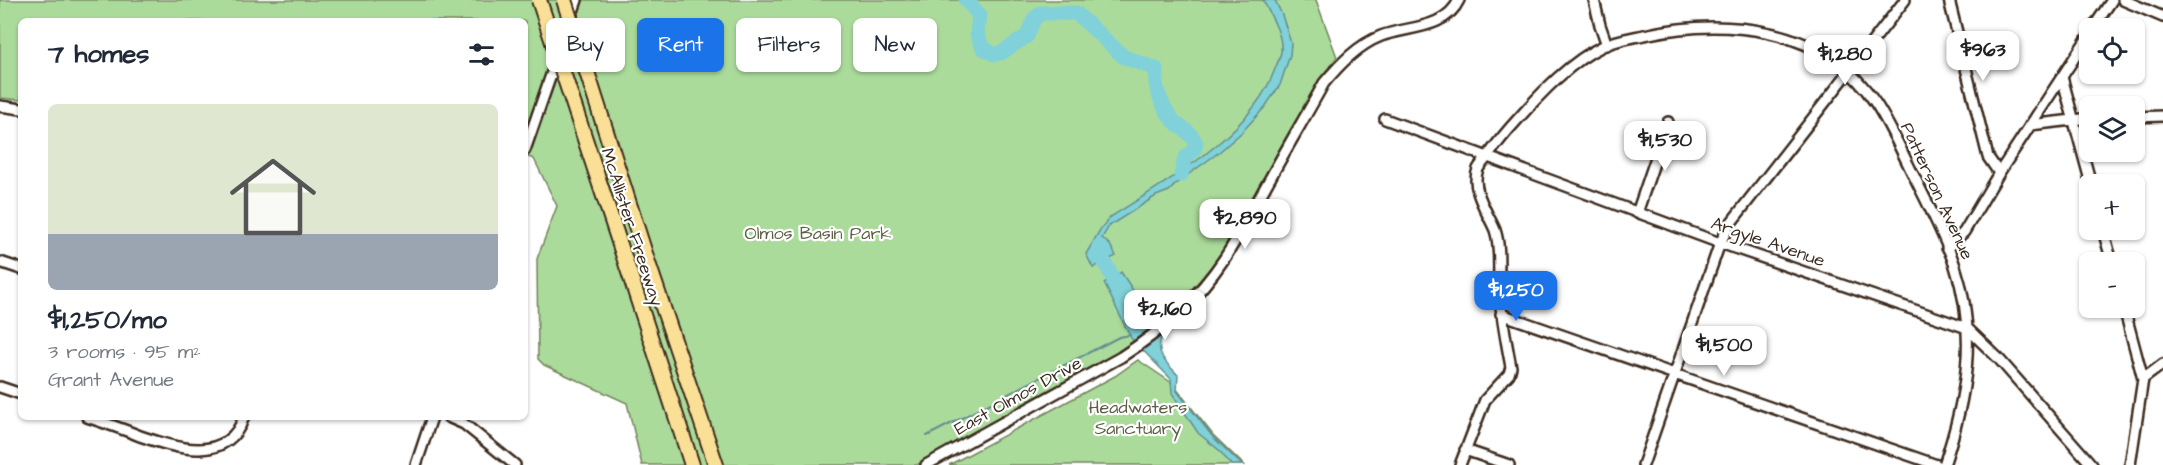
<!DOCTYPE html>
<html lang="en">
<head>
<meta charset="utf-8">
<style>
  :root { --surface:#fff; --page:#f2f2f3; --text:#1f2937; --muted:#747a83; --accent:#1a73e8 }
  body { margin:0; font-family:"Architects Daughter",sans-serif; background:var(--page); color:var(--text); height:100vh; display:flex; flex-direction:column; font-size:22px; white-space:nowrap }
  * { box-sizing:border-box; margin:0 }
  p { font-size:20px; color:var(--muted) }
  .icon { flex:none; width:33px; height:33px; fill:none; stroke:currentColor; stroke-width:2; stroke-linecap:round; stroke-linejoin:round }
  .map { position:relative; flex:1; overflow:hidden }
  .details { position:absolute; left:18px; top:18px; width:510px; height:402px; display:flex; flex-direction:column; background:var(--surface); border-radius:9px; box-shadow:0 2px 4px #0004 }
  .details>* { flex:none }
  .banner { position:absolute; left:546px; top:18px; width:570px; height:54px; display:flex; gap:12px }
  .controls { position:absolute; left:2079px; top:18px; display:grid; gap:12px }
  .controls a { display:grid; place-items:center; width:66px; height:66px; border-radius:9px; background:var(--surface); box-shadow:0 2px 4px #0004; font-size:30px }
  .price { position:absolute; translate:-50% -51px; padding:0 14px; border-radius:12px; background:#fff; color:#222; font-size:20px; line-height:39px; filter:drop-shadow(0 2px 3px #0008) }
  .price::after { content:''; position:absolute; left:50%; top:36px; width:18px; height:14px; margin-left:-9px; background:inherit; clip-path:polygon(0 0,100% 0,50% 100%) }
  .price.active { background:var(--accent); color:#fff }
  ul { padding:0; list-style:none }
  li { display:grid; align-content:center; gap:12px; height:318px; padding:0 30px }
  li span { display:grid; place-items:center; height:186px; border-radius:9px; color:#555 }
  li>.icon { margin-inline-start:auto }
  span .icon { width:108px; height:108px; fill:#fffc; stroke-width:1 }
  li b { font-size:26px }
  h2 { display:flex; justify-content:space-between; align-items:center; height:72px; padding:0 30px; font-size:26px }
  .chip { padding:0 21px; border-radius:9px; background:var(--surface); box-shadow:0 2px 4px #0004; font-size:21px; line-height:54px }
  .chip.active { background:var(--accent); color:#fff }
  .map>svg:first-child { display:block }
  .green { fill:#abdb9b; stroke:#73825c; stroke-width:1.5 }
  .water { fill:#80d1d9; stroke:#648e8e; stroke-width:1.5 }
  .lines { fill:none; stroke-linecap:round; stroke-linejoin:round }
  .stream { stroke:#648e8e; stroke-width:2 }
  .river { stroke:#80d1d9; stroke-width:15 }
  .minor-casing { stroke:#3b2a1e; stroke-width:14 }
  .highway-casing { stroke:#3b2a1e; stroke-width:18 }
  .minor { stroke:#fff; stroke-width:9 }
  .highway { stroke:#fadf96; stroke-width:14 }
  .highway-bridge-casing { stroke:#3b2a1e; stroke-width:18; stroke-linecap:butt }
  .highway-bridge { stroke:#fadf96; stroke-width:14 }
  .labels { text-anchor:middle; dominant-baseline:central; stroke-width:4.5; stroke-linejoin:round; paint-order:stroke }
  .street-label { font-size:18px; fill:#3b2a1e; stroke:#fff }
  .park-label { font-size:18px; fill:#5d5f44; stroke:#fff }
</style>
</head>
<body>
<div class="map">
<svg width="2163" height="465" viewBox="0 0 2163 465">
  <rect width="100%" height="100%" fill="#fff"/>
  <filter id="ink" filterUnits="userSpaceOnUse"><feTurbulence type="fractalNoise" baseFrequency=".0167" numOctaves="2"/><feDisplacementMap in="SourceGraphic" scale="12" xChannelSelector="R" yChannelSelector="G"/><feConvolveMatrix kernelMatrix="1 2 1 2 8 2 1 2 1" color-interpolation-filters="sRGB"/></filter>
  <g filter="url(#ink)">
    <path class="green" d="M 0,0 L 1316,0 L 1337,57 L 1318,81 L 1218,258 L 1201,279 L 1169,313 L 1130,345 L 1113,356 L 917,465 L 642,465 L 627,403 L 544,365 L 538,359 L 537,259 L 557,206 L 534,159 L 525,156 L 525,21 L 21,21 L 21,100 L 0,98 Z
      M 1138,360 L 1172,383 L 1213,435 L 1244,465 L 949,465 L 1115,376 Z"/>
    <path class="water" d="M 1263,0 L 1275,0 L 1282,15 L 1291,43 L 1290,55 L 1280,85 L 1265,107 L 1241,133 L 1218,153 L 1178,182 L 1169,191 L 1156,196 L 1109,226 L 1102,238 L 1110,245 L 1116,256 L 1093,268 L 1086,254 L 1100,230 L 1109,218 C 1165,182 1252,135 1275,69 C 1277,64 1280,57 1281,52 C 1283,34 1270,15 1263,0 Z
      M 1121,272 L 1152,319 L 1161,339 C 1155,354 1168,365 1178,375 L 1177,391 L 1212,436 L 1242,465 L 1231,465 L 1219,450 L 1198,433 L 1172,393 L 1171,379 L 1131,338 L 1104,283 Z"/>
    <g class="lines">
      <path class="stream" d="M 927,436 L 1119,337 L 1130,335"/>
      <path class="river" d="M 966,0 L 979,15 L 977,34 L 983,48 L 994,54 L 1001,53 L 1027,36 L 1034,19 L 1041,13 L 1076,13 L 1124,57 L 1156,69 C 1158,75 1155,78 1156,83 C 1157,95 1167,115 1176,123 C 1184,130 1191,132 1196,143 L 1194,150 L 1185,158 L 1181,175
        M 1099,246 L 1098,250 L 1121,293"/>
      <defs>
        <path id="minor" d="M 1594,0 L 1600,25 L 1607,45
          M 1949,0 L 1988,157 L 1999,173
          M 2123,0 L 2163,17
          M 2093,28 L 2112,0
          M 2062,77 L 2091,184
          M 0,106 L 21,109
          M 2134,117 L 2163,116
          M 1385,119 L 1720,243 L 1967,328 L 1999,359 L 2092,465
          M 2030,125 L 2090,118
          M 525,150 L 577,0
          M 1637,213 L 1668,122
          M 2103,230 L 2112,262
          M 1947,248 L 1964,232 L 1999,173 L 2090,34
          M 0,262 L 21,269
          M 2124,308 L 2143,379 L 2130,465
          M 1501,314 L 1937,465
          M 2143,379 L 2163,364
          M 0,387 L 21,394
          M 87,417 C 105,423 123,429 140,436 C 176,448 227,465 244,417
          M 448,417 L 464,424 L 515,465
          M 1465,450 L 1509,465
          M 416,465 L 432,417
          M 926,465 L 1121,357 C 1160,332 1198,298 1224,259 C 1242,232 1256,203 1272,175 C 1289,144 1307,114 1324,83 C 1340,64 1358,45 1381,36 C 1407,26 1445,30 1459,0
          M 1460,465 L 1485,400 L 1509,374 L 1511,367 C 1506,341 1501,315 1499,288 C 1498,270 1501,247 1495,230 C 1488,213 1470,189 1478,169 C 1480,165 1485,160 1488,156 C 1497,143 1507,131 1518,119 C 1541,93 1571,61 1603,46 C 1616,40 1630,38 1644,35 C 1706,21 1781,23 1835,61 C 1872,86 1889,125 1908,164 C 1924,197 1943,231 1955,266 C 1978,335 1966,399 1944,465
          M 1643,465 L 1720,243 L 1730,224 L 1905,0"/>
        <path id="highway" d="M 647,260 L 716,465
          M 627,266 L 692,465"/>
      </defs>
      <use href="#minor" class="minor-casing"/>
      <use href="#highway" class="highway-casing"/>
      <use href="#minor" class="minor"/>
      <use href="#highway" class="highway"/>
      <defs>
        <path id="highway-bridge" d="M 539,0 L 627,266
          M 564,0 L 647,260"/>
      </defs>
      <use href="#highway-bridge" class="highway-bridge-casing"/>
      <use href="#highway-bridge" class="highway-bridge"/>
    </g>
  </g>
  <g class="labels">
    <g class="street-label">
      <text transform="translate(1937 191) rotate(65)">Patterson Avenue</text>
      <text transform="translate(632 227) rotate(72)">McAllister Freeway</text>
      <text transform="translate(1768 242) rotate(19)">Argyle Avenue</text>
      <text transform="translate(1018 396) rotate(-29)">East Olmos Drive</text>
    </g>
    <g class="park-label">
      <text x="818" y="233">Olmos Basin Park</text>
      <text x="1138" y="407">Headwaters<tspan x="1138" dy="21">Sanctuary</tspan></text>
    </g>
  </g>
</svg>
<div class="controls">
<a><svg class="icon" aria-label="locate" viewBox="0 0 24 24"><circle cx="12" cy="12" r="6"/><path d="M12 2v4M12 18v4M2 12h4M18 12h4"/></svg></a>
<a><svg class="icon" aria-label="layers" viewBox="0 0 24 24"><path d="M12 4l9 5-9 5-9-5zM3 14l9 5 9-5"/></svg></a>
<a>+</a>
<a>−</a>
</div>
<b class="price" style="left:1983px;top:82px">$963</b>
<b class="price" style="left:1845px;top:86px">$1,280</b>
<b class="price" style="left:1665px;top:172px">$1,530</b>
<b class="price" style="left:1245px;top:250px">$2,890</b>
<b class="price active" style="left:1516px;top:322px">$1,250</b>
<b class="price" style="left:1165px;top:341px">$2,160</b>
<b class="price" style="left:1724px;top:377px">$1,500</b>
<div class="banner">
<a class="chip">Buy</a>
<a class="chip active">Rent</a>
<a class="chip">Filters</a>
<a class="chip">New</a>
</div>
<section class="details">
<h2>7 homes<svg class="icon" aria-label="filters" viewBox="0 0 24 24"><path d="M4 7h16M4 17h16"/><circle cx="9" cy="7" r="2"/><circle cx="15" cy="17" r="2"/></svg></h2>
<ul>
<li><span style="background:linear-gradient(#dfe7d0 70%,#9aa5b1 0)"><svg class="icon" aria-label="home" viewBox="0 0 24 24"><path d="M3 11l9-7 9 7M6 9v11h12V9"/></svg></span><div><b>$1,250/mo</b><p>3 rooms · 95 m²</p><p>Grant Avenue</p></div></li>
</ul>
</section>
</div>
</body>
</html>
